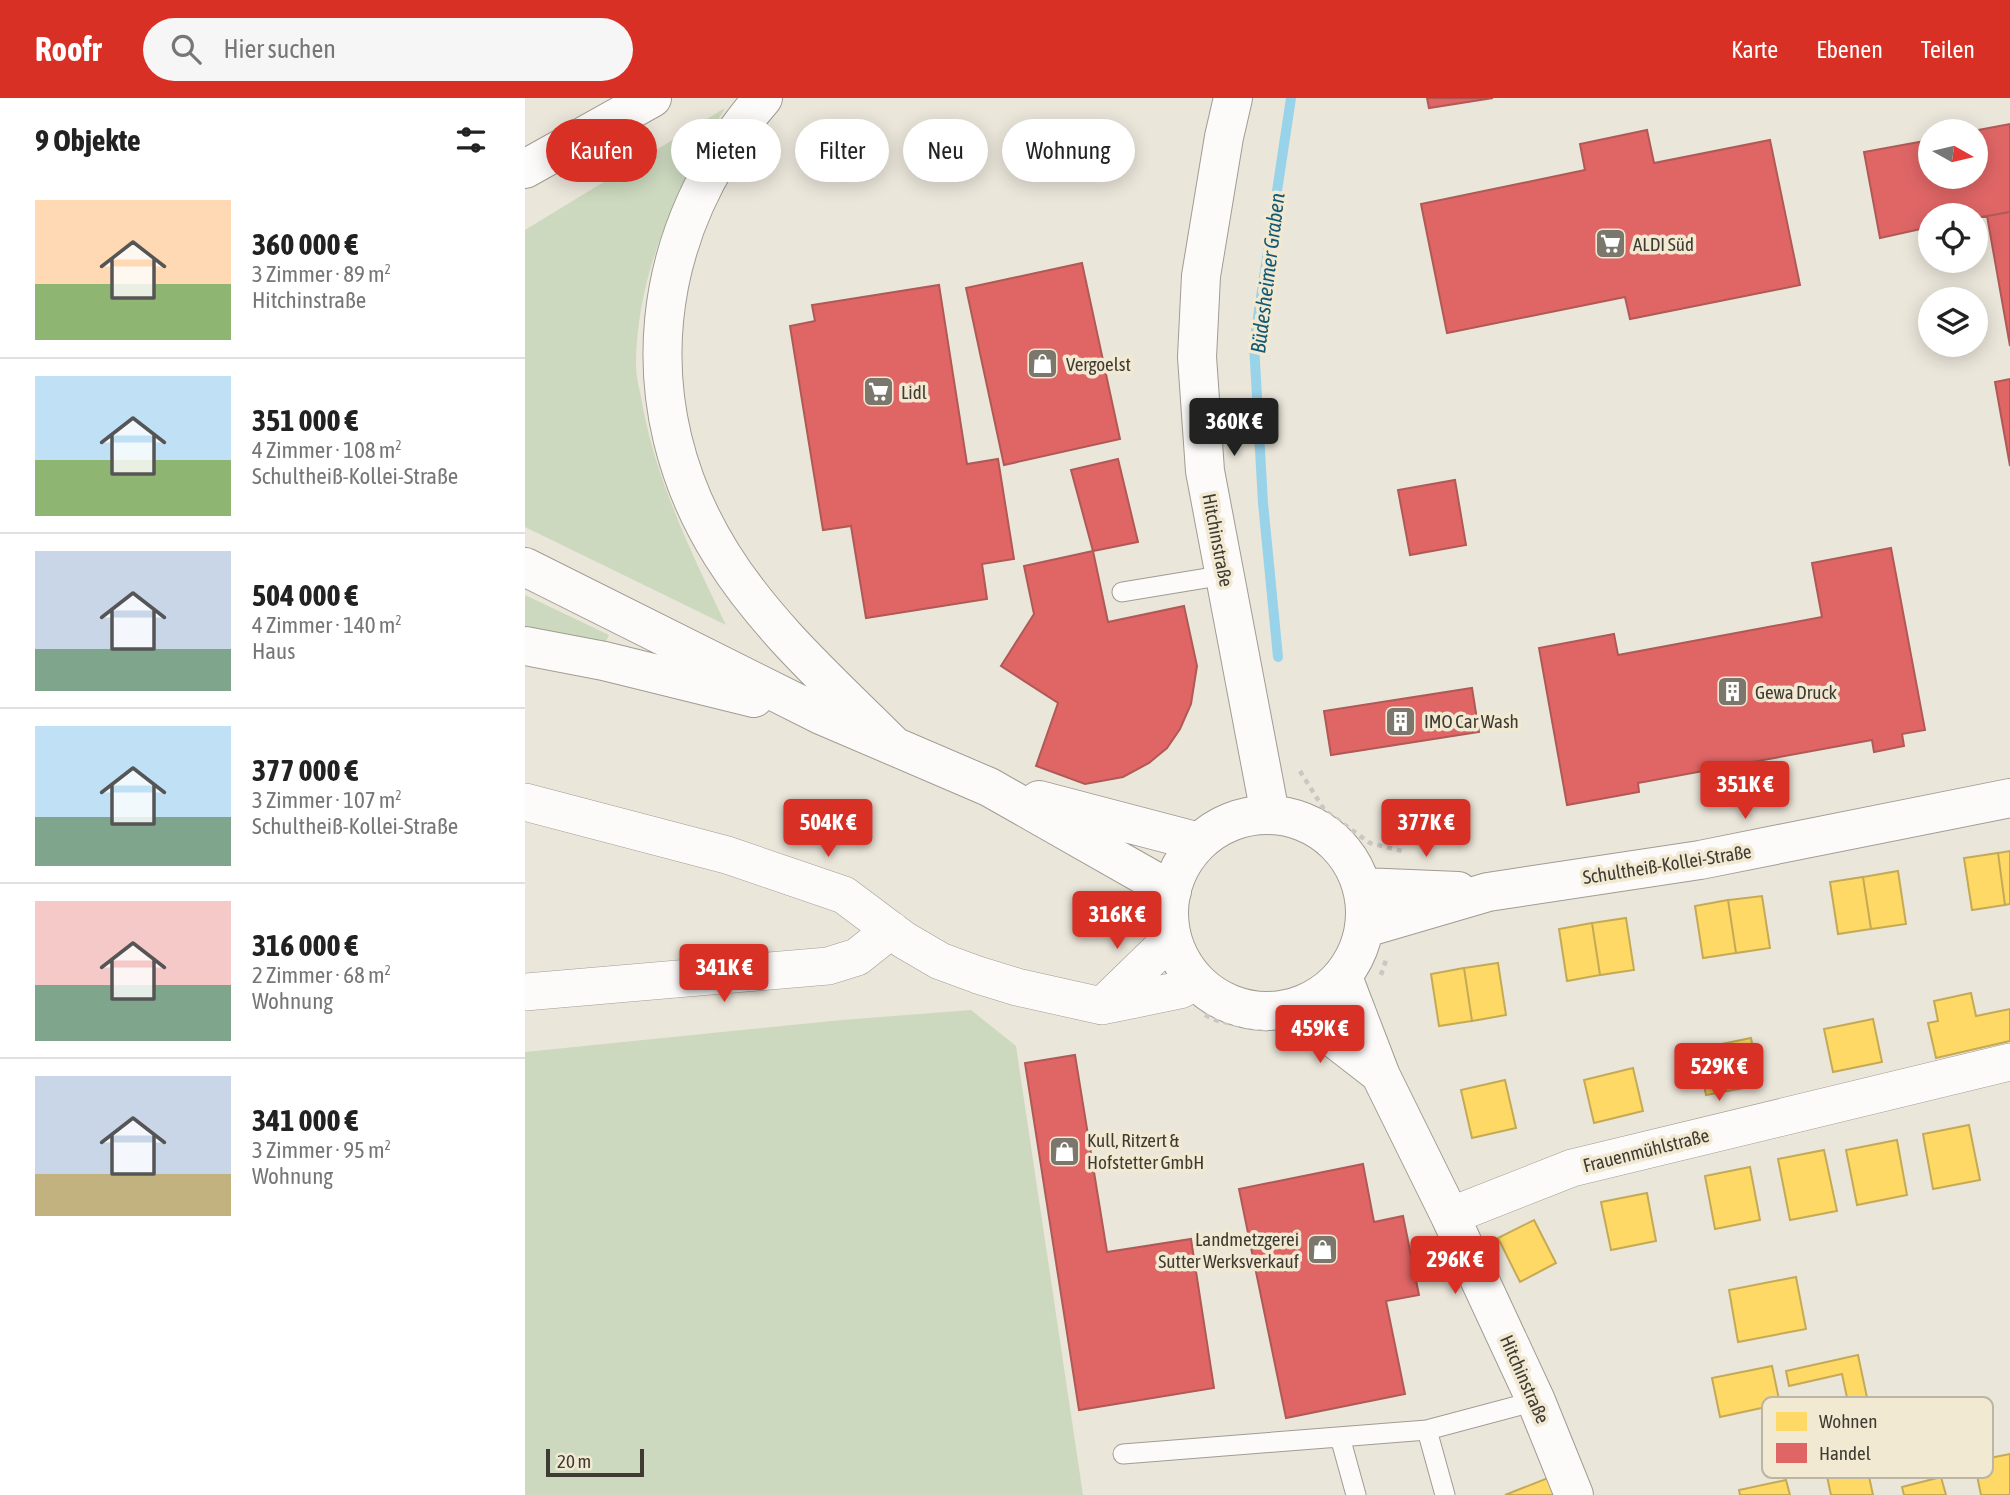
<!DOCTYPE html>
<html lang="de">
<head>
<meta charset="utf-8">
<style>
  :root { --surface:#fff; --page:#f6f6f6; --text:#222; --muted:#767676; --line:#e0e0e0; --accent:#d93025 }
  body { margin:0; font-family:"Asap Condensed",sans-serif; background:var(--page); color:var(--text); height:100vh; display:flex; flex-direction:column; font-size:26px; white-space:nowrap }
  * { box-sizing:border-box; margin:0 }
  p { font-size:23px; color:var(--muted) }
  .icon { flex:none; width:38px; height:38px; fill:none; stroke:currentColor; stroke-width:2; stroke-linecap:round; stroke-linejoin:round }
  .map { position:relative; flex:1; overflow:hidden }
  .panel { display:flex; flex-direction:column; background:var(--surface); width:525px }
  .panel>* { flex:none }
  .guide { position:absolute; left:21px; top:21px; width:665px; height:63px; display:flex; gap:14px }
  .needle { width:46px; rotate:98deg }
  .fabs { position:absolute; left:1393px; top:21px; display:grid; gap:14px }
  .fabs a { display:grid; place-items:center; width:70px; height:70px; border-radius:50%; background:var(--surface); box-shadow:0 4px 18px #0003; font-size:35px }
  .scale { position:absolute; left:21px; bottom:18px; width:98px; box-sizing:border-box; padding-left:7px; border:4px solid #3f3b32; border-top:0; font-size:19px; line-height:24px; white-space:nowrap; color:#3f3b32; -webkit-text-stroke:5px #f2e9d3; paint-order:stroke }
  .price { position:absolute; translate:-50% -60px; padding:0 16px; border-radius:7px; background:var(--accent); color:#fff; font-size:23px; line-height:46px; filter:drop-shadow(0 2px 4px #0008) }
  .price::after { content:''; position:absolute; left:50%; top:42px; width:21px; height:16px; margin-left:-10px; background:inherit; clip-path:polygon(0 0,100% 0,50% 100%) }
  .price.current { background:#222; color:#fff }
  ul { padding:0; list-style:none }
  li { display:flex; align-items:center; gap:21px; height:175px; padding:0 35px }
  li+li { border-top:2px solid var(--line) }
  li span { display:grid; place-items:center; flex:none; width:196px; height:140px; border-radius:0px; color:#555 }
  li>.icon { margin-inline-start:auto }
  span .icon { width:84px; height:84px; fill:#fffc; stroke-width:1 }
  li b { font-size:30px }
  h2 { display:flex; justify-content:space-between; align-items:center; height:84px; padding:0 35px; font-size:30px }
  .chip { padding:0 24px; border-radius:32px; background:var(--surface); box-shadow:0 4px 18px #0003; font-size:24px; line-height:63px }
  .chip.current { background:var(--accent); color:#fff }
  header { display:flex; align-items:center; gap:42px; box-sizing:border-box; height:98px; padding:0 35px; background:var(--accent); color:#fff }
  header strong { font-size:33px }
  nav { display:flex; gap:38px; margin-inline-start:auto; font-size:24px }
  .search { width:490px; height:63px; background:var(--page); display:flex; align-items:center; gap:18px; box-sizing:border-box; padding:0 24px; border-radius:38px; color:var(--muted); font-size:26px }
  main { display:flex; flex:1; min-height:0 }
  .map>svg:first-child { display:block }
  .green { fill:#ccd9be }
  .homes { fill:#ffd966; stroke:#c5aa56; stroke-width:2 }
  .shops { fill:#e06666; stroke:#b05956; stroke-width:2 }
  .lines { fill:none; stroke-linecap:round; stroke-linejoin:round }
  .stream { stroke:#98d3ea; stroke-width:10 }
  .service-casing { stroke:#a09c93; stroke-width:21 }
  .minor-casing { stroke:#a09c93; stroke-width:38 }
  .tertiary-casing { stroke:#a09c93; stroke-width:40 }
  .secondary-casing { stroke:#a09c93; stroke-width:40 }
  .trunk-casing { stroke:#a09c93; stroke-width:40 }
  .path { stroke:#c9c6c3; stroke-width:4.5; stroke-dasharray:5 5; stroke-linecap:butt }
  .service { stroke:#fcfbf9; stroke-width:19 }
  .minor { stroke:#fcfbf9; stroke-width:37 }
  .tertiary { stroke:#fcfbf9; stroke-width:38 }
  .secondary { stroke:#fcfbf9; stroke-width:38 }
  .trunk { stroke:#fcfbf9; stroke-width:38 }
  .labels { text-anchor:middle; dominant-baseline:central; stroke-width:7; stroke-linejoin:round; paint-order:stroke }
  .poi-label { font-size:19px; fill:#3f3b32; stroke:#f2e9d3; text-anchor:start }
  .street-label { font-size:19px; fill:#3f3b32; stroke:#f2e9d3 }
  .water-label { font-size:21px; font-style:italic; fill:#145973; stroke:#f2e9d3 }
  .key { fill:#f2e9d3; stroke:#bcb5a3; stroke-width:2 }
  .key-label { font-size:19px; fill:#3f3b32 }
</style>
</head>
<body>
<header>
<strong>Roofr</strong>
<div class="search"><svg class="icon" aria-label="search" viewBox="0 0 24 24"><circle cx="10" cy="10" r="6"/><path d="M15 15l6 6"/></svg>Hier suchen</div>
<nav><a>Karte</a><a>Ebenen</a><a>Teilen</a></nav>
</header>
<main>
<section class="panel">
<h2>9 Objekte<svg class="icon" aria-label="filters" viewBox="0 0 24 24"><path d="M4 7h16M4 17h16"/><circle cx="9" cy="7" r="2"/><circle cx="15" cy="17" r="2"/></svg></h2>
<ul>
<li><span style="background:linear-gradient(#ffd9b3 60%,#8fb573 0)"><svg class="icon" aria-label="home" viewBox="0 0 24 24"><path d="M3 11l9-7 9 7M6 9v11h12V9"/></svg></span><div><b>360 000 €</b><p>3 Zimmer · 89 m²</p><p>Hitchinstraße</p></div></li>
<li><span style="background:linear-gradient(#bfe0f5 60%,#8fb573 0)"><svg class="icon" aria-label="home" viewBox="0 0 24 24"><path d="M3 11l9-7 9 7M6 9v11h12V9"/></svg></span><div><b>351 000 €</b><p>4 Zimmer · 108 m²</p><p>Schultheiß-Kollei-Straße</p></div></li>
<li><span style="background:linear-gradient(#c9d6e8 70%,#7fa58c 0)"><svg class="icon" aria-label="home" viewBox="0 0 24 24"><path d="M3 11l9-7 9 7M6 9v11h12V9"/></svg></span><div><b>504 000 €</b><p>4 Zimmer · 140 m²</p><p>Haus</p></div></li>
<li><span style="background:linear-gradient(#bfe0f5 65%,#7fa58c 0)"><svg class="icon" aria-label="home" viewBox="0 0 24 24"><path d="M3 11l9-7 9 7M6 9v11h12V9"/></svg></span><div><b>377 000 €</b><p>3 Zimmer · 107 m²</p><p>Schultheiß-Kollei-Straße</p></div></li>
<li><span style="background:linear-gradient(#f6c9c9 60%,#7fa58c 0)"><svg class="icon" aria-label="home" viewBox="0 0 24 24"><path d="M3 11l9-7 9 7M6 9v11h12V9"/></svg></span><div><b>316 000 €</b><p>2 Zimmer · 68 m²</p><p>Wohnung</p></div></li>
<li><span style="background:linear-gradient(#c9d6e8 70%,#c2b280 0)"><svg class="icon" aria-label="home" viewBox="0 0 24 24"><path d="M3 11l9-7 9 7M6 9v11h12V9"/></svg></span><div><b>341 000 €</b><p>3 Zimmer · 95 m²</p><p>Wohnung</p></div></li>
</ul>
</section>
<div class="map">
<svg width="1485" height="1397" viewBox="0 0 1485 1397">
  <rect width="100%" height="100%" fill="#ebe6da"/>
  <path class="green" d="M 200,10 C 153,89 111,174 111,268 C 111,281 116,296 118,310 C 133,387 167,456 201,527 L 0,429 L 0,132 Z
    M 0,497 L 84,537 L 79,547 L 0,528 Z
    M 446,912 L 491,948 L 558,1397 L 0,1397 L 0,954 L 317,922 Z"/>
  <path class="homes" d="M 1485,753 L 1485,806 L 1480,807 L 1473,755 Z
    M 1473,755 L 1480,807 L 1447,812 L 1439,760 Z
    M 1373,773 L 1381,826 L 1346,831 L 1338,779 Z
    M 1338,779 L 1346,831 L 1313,836 L 1305,784 Z
    M 1237,798 L 1245,850 L 1211,855 L 1203,802 Z
    M 1203,802 L 1211,855 L 1178,860 L 1170,808 Z
    M 1101,820 L 1109,872 L 1075,877 L 1067,825 Z
    M 1067,825 L 1075,877 L 1042,883 L 1034,831 Z
    M 973,865 L 981,917 L 947,923 L 939,870 Z
    M 939,870 L 947,923 L 914,928 L 906,876 Z
    M 1446,895 L 1451,918 L 1485,911 L 1485,943 L 1411,960 L 1403,925 L 1413,923 L 1409,903 Z
    M 1348,921 L 1357,964 L 1308,974 L 1299,931 Z
    M 1226,940 L 1235,987 L 1181,997 L 1172,951 Z
    M 1108,970 L 1118,1013 L 1069,1025 L 1059,982 Z
    M 980,982 L 991,1030 L 947,1040 L 936,992 Z
    M 1444,1027 L 1455,1082 L 1408,1091 L 1398,1036 Z
    M 1372,1042 L 1382,1097 L 1332,1107 L 1321,1052 Z
    M 1299,1052 L 1312,1113 L 1265,1122 L 1253,1061 Z
    M 1225,1069 L 1235,1122 L 1190,1131 L 1180,1078 Z
    M 1122,1095 L 1131,1143 L 1086,1152 L 1076,1104 Z
    M 1009,1122 L 1031,1165 L 995,1184 L 973,1140 Z
    M 1271,1179 L 1281,1231 L 1213,1244 L 1204,1192 Z
    M 1333,1257 L 1347,1323 L 1328,1328 L 1317,1276 L 1264,1288 L 1261,1273 Z
    M 1247,1268 L 1255,1306 L 1195,1319 L 1187,1280 Z
    M 1485,1356 L 1485,1397 L 1456,1397 L 1449,1363 Z
    M 1340,1360 L 1348,1397 L 1306,1397 L 1300,1369 Z
    M 1028,1378 L 1035,1397 L 980,1397 Z
    M 1416,1379 L 1421,1397 L 1379,1397 L 1377,1389 Z
    M 1261,1382 L 1265,1397 L 1215,1397 L 1214,1392 Z"/>
  <path class="shops" d="M 902,0 L 968,0 L 904,10 Z
    M 1485,26 L 1485,114 L 1451,120 L 1451,117 L 1405,117 L 1405,129 L 1355,140 L 1339,54 L 1405,42 L 1405,79 L 1451,79 L 1451,33 L 1448,33 Z
    M 1122,32 L 1129,65 L 1245,42 L 1275,187 L 1105,221 L 1100,199 L 922,235 L 896,106 L 1060,72 L 1055,46 Z
    M 1485,114 L 1485,248 L 1462,118 Z
    M 557,165 L 595,341 L 479,367 L 441,190 Z
    M 414,187 L 442,366 L 473,361 L 489,461 L 457,466 L 462,501 L 341,520 L 326,428 L 298,432 L 265,228 L 290,223 L 287,207 Z
    M 1485,281 L 1485,368 L 1470,284 Z
    M 593,361 L 613,444 L 568,453 L 546,372 Z
    M 930,382 L 941,447 L 885,457 L 873,392 Z
    M 1366,450 L 1400,632 L 1377,636 L 1379,648 L 1349,654 L 1347,642 L 1113,685 L 1114,694 L 1042,707 L 1014,550 L 1089,536 L 1093,557 L 1297,519 L 1287,465 Z
    M 568,453 L 583,524 L 659,508 L 672,568 L 666,606 L 655,631 L 642,650 L 624,665 L 598,679 L 560,686 L 511,668 L 533,605 L 476,568 L 509,516 L 499,468 Z
    M 947,590 L 954,634 L 806,657 L 799,613 Z
    M 550,957 L 582,1154 L 666,1141 L 689,1290 L 554,1312 L 500,965 Z
    M 838,1066 L 849,1124 L 878,1118 L 894,1197 L 861,1203 L 880,1296 L 761,1320 L 714,1091 Z"/>
  <g class="lines">
    <path class="stream" d="M 753,559 L 738,405 L 729,246 L 766,0"/>
    <defs>
      <path id="service" d="M 597,494 L 700,477
        M 902,1332 L 920,1397
        M 815,1339 L 831,1397
        M 598,1356 L 902,1332 L 1011,1303"/>
      <path id="minor" d="M 0,704 L 202,757 L 319,797 L 379,842 L 415,863 L 453,877 L 492,889 L 577,908 L 655,892 L 671,884
        M 0,894 L 303,868 L 332,859 L 366,832
        M 577,908 L 647,840
        M 925,1118 L 1047,1070 L 1485,964"/>
      <path id="tertiary" d="M 708,0 L 699,39 L 676,178 L 672,259 L 680,373 L 745,716"/>
      <path id="secondary" d="M644 815a98 98 0 1 1 196 0a98 98 0 1 1-196 0Z
        M 837,789 L 933,793
        M 840,830 L 963,794 L 1175,762 L 1485,700
        M 818,879 L 856,978 L 925,1118 L 1011,1303 L 1049,1397
        M 770,910 L 855,976"/>
      <path id="trunk" d="M 238,0 C 123,132 103,307 197,457 C 242,529 307,586 367,646
        M 0,71 L 127,0
        M 0,469 L 296,617 L 464,689 L 647,793
        M 0,548 L 79,563 L 229,600
        M 514,702 L 674,744"/>
    </defs>
    <use href="#service" class="service-casing"/>
    <use href="#minor" class="minor-casing"/>
    <use href="#tertiary" class="tertiary-casing"/>
    <use href="#secondary" class="secondary-casing"/>
    <use href="#trunk" class="trunk-casing"/>
    <path class="path" d="M 775,673 L 800,713 L 845,745 L 877,753
      M 856,877 L 862,859
      M 680,917 L 693,923 L 743,932"/>
    <use href="#service" class="service"/>
    <use href="#minor" class="minor"/>
    <use href="#tertiary" class="tertiary"/>
    <use href="#secondary" class="secondary"/>
    <use href="#trunk" class="trunk"/>
  </g>
  <defs>
    <symbol id="supermarket-square" viewBox="-11 -11 22 22"><rect x="-9" y="-9" width="18" height="18" rx="4" fill="#7b776d" stroke="#f2e9d3"/><path d="M-6-5.5h2.5l.6 2H6L4.5 2H-2.5L-4.4-4H-6ZM-1.5 3.2a1.3 1.3 0 1 0 .1 0ZM3 3.2a1.3 1.3 0 1 0 .1 0Z" fill="#fff"/></symbol>
    <symbol id="shop-square" viewBox="-11 -11 22 22"><rect x="-9" y="-9" width="18" height="18" rx="4" fill="#7b776d" stroke="#f2e9d3"/><path d="M-5-2.5h2.3a2.7 3.5 0 0 1 5.4 0H5L5.5 6h-11ZM-1.5-2.5h3a1.5 2.3 0 0 0-3 0Z" fill="#fff"/></symbol>
    <symbol id="building-square" viewBox="-11 -11 22 22"><rect x="-9" y="-9" width="18" height="18" rx="4" fill="#7b776d" stroke="#f2e9d3"/><path d="M-4-6H4V6H1V3H-1V6H-4ZM-2.5-4.3h1.7v1.8h-1.7ZM.8-4.3h1.7v1.8H.8ZM-2.5-1h1.7V.8h-1.7ZM.8-1h1.7V.8H.8Z" fill="#fff"/></symbol>
  </defs>
  <g fill-rule="evenodd">
    <use href="#supermarket-square" x="1068" y="128" width="35" height="35"/>
    <use href="#shop-square" x="500" y="248" width="35" height="35"/>
    <use href="#supermarket-square" x="336" y="276" width="35" height="35"/>
    <use href="#building-square" x="1190" y="576" width="35" height="35"/>
    <use href="#building-square" x="858" y="606" width="35" height="35"/>
    <use href="#shop-square" x="522" y="1036" width="35" height="35"/>
    <use href="#shop-square" x="780" y="1134" width="35" height="35"/>
  </g>
  <g class="labels">
    <g class="poi-label">
      <text x="1108" y="146">ALDI Süd</text>
      <text x="541" y="266">Vergoelst</text>
      <text x="376" y="294">Lidl</text>
      <text x="1230" y="594">Gewa Druck</text>
      <text x="899" y="623">IMO Car Wash</text>
      <text x="562" y="1042">Kull, Ritzert &amp;<tspan x="562" dy="22">Hofstetter GmbH</tspan></text>
      <text x="774" y="1141" text-anchor="end">Landmetzgerei<tspan x="774" dy="22">Sutter Werksverkauf</tspan></text>
    </g>
    <g class="street-label">
      <text transform="translate(693 442) rotate(79)">Hitchinstraße</text>
      <text transform="translate(1142 766) rotate(-9)">Schultheiß-Kollei-Straße</text>
      <text transform="translate(1121 1052) rotate(-14)">Frauenmühlstraße</text>
      <text transform="translate(1000 1281) rotate(66)">Hitchinstraße</text>
    </g>
    <g class="water-label">
      <text transform="translate(742 175) rotate(-83)">Büdesheimer Graben</text>
    </g>
  </g>
  <rect x="1237" y="1299" width="231" height="81" rx="10" class="key"/>
  <rect x="1251" y="1314" width="31" height="19" fill="#ffd966"/>
  <rect x="1251" y="1345" width="31" height="20" fill="#e06666"/>
  <g class="key-label">
    <text x="1294" y="1330">Wohnen</text>
    <text x="1294" y="1362">Handel</text>
  </g>
</svg>
<div class="fabs">
<a><svg class="needle" viewBox="-14 -14 28 28"><path d="M0-13l5 13h-10z" fill="#e53935"/><path d="M0 13l5-13h-10z" fill="#767676"/></svg></a>
<a><svg class="icon" aria-label="locate" viewBox="0 0 24 24"><circle cx="12" cy="12" r="6"/><path d="M12 2v4M12 18v4M2 12h4M18 12h4"/></svg></a>
<a><svg class="icon" aria-label="layers" viewBox="0 0 24 24"><path d="M12 4l9 5-9 5-9-5zM3 14l9 5 9-5"/></svg></a>
</div>
<div class="scale">20 m</div>
<b class="price current" style="left:709px;top:360px">360K €</b>
<b class="price" style="left:1220px;top:723px">351K €</b>
<b class="price" style="left:303px;top:761px">504K €</b>
<b class="price" style="left:901px;top:761px">377K €</b>
<b class="price" style="left:592px;top:853px">316K €</b>
<b class="price" style="left:199px;top:906px">341K €</b>
<b class="price" style="left:795px;top:967px">459K €</b>
<b class="price" style="left:1194px;top:1005px">529K €</b>
<b class="price" style="left:930px;top:1198px">296K €</b>
<div class="guide">
<a class="chip current">Kaufen</a>
<a class="chip">Mieten</a>
<a class="chip">Filter</a>
<a class="chip">Neu</a>
<a class="chip">Wohnung</a>
</div>
</div>
</main>
</body>
</html>
